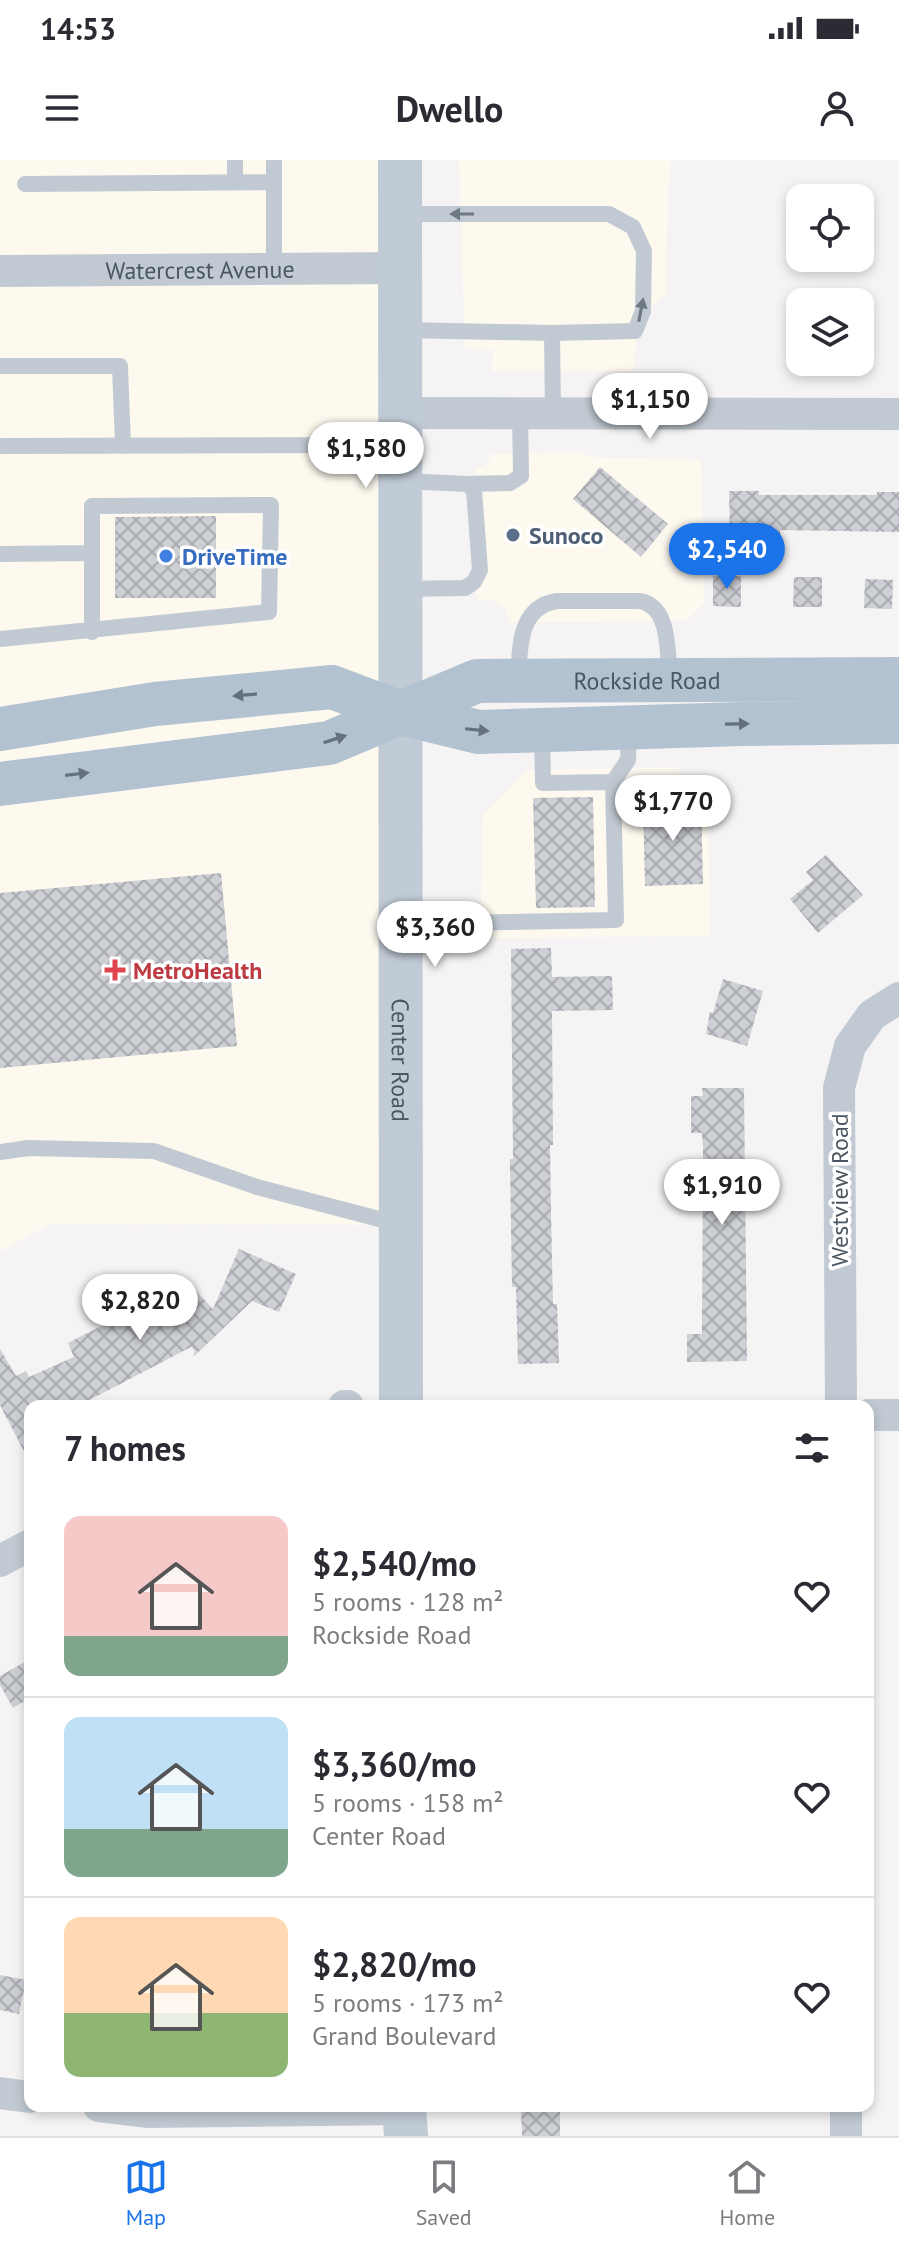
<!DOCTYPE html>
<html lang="en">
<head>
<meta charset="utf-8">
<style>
  :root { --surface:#fff; --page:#f7f7f7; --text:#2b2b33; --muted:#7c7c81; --line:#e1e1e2; --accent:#1a73e8 }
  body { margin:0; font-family:"PT Sans",sans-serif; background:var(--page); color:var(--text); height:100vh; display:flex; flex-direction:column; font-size:30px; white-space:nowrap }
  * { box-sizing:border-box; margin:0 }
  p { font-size:26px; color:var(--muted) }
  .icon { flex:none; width:44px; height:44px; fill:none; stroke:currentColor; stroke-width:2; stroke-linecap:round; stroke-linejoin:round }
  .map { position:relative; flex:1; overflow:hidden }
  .drawer { position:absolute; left:24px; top:1240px; width:850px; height:712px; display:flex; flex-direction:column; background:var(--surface); border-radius:16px; box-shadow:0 4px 12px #0003 }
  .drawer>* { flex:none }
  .buttons { position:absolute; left:786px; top:24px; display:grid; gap:16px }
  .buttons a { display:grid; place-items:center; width:88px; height:88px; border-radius:16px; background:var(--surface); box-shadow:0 4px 12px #0003; font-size:40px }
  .price { position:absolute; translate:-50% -68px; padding:0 18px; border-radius:28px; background:#fff; color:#222; font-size:26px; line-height:52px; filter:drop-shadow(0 2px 4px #0008) }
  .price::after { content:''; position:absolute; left:50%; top:48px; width:24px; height:18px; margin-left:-12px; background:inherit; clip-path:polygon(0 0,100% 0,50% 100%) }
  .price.on { background:var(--accent); color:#fff }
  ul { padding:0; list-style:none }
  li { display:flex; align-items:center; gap:24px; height:200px; padding:0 40px }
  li+li { border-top:2px solid var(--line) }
  li span { display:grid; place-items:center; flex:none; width:224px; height:160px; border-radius:16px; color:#555 }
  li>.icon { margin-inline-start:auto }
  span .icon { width:96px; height:96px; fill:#fffc; stroke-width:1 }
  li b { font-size:34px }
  h2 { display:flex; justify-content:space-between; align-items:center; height:96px; padding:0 40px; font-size:34px }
  .status { display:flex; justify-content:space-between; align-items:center; height:56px; padding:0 40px; background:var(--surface); direction:ltr }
  .status svg { height:22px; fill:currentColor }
  header { display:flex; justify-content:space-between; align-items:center; height:104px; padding:0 40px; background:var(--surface); font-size:36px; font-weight:800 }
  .menu { display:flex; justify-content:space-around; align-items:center; height:112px; border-top:2px solid var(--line); background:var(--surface); font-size:22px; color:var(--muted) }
  .menu a { display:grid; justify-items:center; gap:4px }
  .menu .on { color:var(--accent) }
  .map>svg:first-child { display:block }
  .commercial { fill:#fdf9ef }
  .building { fill:url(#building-cross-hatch) }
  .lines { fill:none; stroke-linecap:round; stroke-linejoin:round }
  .lane { stroke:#c1cad2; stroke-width:16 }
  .street { stroke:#c1cad2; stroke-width:32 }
  .secondary { stroke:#c1cbd6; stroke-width:44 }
  .primary { stroke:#b3c2d1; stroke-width:44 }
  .oneway { fill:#6e7983 }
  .oneway2 { fill:#64717d }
  .service-dot { fill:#5c6f8a; stroke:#fff; stroke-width:3 }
  .shop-dot { fill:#3f7fe0; stroke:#fff; stroke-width:3 }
  .health-dot { fill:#e0444e; stroke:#fff; stroke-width:3 }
  .labels { text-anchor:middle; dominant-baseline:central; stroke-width:7; stroke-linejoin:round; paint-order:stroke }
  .street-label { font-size:24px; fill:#4a5661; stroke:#fff }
  .service-label { font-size:24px; font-weight:bold; fill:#4e5e75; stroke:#fff; text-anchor:start }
  .shop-label { font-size:24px; font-weight:bold; fill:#366cbe; stroke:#fff; text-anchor:start }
  .health-label { font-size:24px; font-weight:bold; fill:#be3a42; stroke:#fff; text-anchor:start }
</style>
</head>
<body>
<div class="status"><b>14:53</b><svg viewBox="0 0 49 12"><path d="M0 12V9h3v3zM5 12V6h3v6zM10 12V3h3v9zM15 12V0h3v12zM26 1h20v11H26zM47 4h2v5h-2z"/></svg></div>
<header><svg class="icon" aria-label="menu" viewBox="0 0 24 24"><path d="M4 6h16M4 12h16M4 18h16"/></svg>Dwello<svg class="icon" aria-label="person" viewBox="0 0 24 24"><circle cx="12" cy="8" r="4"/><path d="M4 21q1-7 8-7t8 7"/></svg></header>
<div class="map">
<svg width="899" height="1976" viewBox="0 0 899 1976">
  <defs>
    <pattern id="building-cross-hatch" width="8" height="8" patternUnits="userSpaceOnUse" patternTransform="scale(2)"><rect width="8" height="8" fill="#cdcfd5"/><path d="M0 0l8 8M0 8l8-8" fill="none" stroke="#a8abb0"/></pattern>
  </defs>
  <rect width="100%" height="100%" fill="#f5f3f3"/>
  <path class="commercial" d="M 0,0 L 400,0 L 400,1065 L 51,1064 L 0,1091 Z
    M 459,0 L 671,0 L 668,33 L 666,133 L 650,149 L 638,170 L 633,211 L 492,211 L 493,190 L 465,188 Z
    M 578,292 L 593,297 L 701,300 L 704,444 L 687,460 L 510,463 L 505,449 L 490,439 L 477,441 L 471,393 L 471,359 L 475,308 L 485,306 L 492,294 Z
    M 679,607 L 681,635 L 708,638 L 710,776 L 480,778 L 483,655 L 527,610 Z"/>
  <path class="building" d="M 600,307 L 668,364 L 641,397 L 573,339 Z
    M 729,331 L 759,331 L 759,335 L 877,335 L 877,332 L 899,332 L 899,372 L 780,370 L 780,377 L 730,377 Z
    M 216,356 L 216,438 L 115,438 L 115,357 Z
    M 713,416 L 741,416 L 741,447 L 713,446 Z
    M 794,417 L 822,417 L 822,447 L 793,447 Z
    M 865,419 L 893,420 L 892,449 L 864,448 Z
    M 593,637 L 595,747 L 536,748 L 533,638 Z
    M 701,640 L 703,724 L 645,726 L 643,641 Z
    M 826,695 L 863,735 L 818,773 L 790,739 L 813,720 L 806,712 Z
    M 221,713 L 237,886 L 0,908 L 0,733 Z
    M 551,788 L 552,817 L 612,816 L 613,850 L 552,851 L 553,985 L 550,985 L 551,1052 L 553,1144 L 557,1144 L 559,1203 L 518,1204 L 516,1127 L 512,1127 L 511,1068 L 510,999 L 513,999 L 511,789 Z
    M 723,819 L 763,831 L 747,886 L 706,874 L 710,852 L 713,853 Z
    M 702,928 L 744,928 L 747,1201 L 687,1202 L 687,1174 L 702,1174 L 703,987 L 702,973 L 691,973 L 691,936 L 703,936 Z
    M 239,1089 L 296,1114 L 279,1152 L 252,1141 L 193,1197 L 195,1191 L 191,1187 L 78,1246 L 30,1246 L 30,1303 L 0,1245 L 0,1189 L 16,1216 L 26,1211 L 29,1217 L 74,1197 L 68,1183 L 141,1146 L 146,1156 L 185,1119 L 213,1149 Z
    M 30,1499 L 30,1538 L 13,1548 L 0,1525 L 0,1516 Z
    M 0,1815 L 26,1820 L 19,1854 L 0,1850 Z
    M 560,1948 L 560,1976 L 522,1976 L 521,1949 Z"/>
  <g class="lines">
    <path class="lane" d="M 235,0 L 235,22
      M 25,24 L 274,22
      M 402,54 L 609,54 L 633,67 L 644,91 L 643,151 L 635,171 L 552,173
      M 274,111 L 274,0
      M 402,170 L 552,173 L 553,253
      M 0,206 L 120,206 L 123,286
      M 0,286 L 398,285
      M 402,321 L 467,324 L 474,330 L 480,410 L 474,422 L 465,428 L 403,429
      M 467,324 L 510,323 L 521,316 L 520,253
      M 0,394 L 92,393
      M 0,479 L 269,452 L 271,345 L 92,346 L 92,472
      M 518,520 C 520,488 518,447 557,441 L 639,441 C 671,445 667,494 670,519
      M 542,571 L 543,623 L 613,622
      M 402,764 L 616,760 L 613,622 L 628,600 L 629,569
      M 0,992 L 28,988 L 154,991 L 257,1027 L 398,1064"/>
    <g class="street">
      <path id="s1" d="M 0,111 L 401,108"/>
      <path d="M 400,253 L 899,254"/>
      <path d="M 344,1246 L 348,1246"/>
      <path d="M 841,1246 L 839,928 L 850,886 L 872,855 L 899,838"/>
      <path d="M 868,1255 L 899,1255"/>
      <path d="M 0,1401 L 30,1385"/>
      <path d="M 0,1933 L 30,1937"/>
      <path d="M 99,1946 L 149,1952 L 404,1949"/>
      <path d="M 846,1946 L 846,1976"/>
    </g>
    <g class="secondary">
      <path id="s2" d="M 400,0 L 401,1246"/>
      <path d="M 404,1946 L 406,1976"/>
    </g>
    <g class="primary">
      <path d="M 0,569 L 155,544 L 332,527 L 401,553 L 479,572 L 742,564 L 899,562"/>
      <path id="s3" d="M 0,624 L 329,583 L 477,521 L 899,519"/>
    </g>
  </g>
  <defs><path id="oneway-solid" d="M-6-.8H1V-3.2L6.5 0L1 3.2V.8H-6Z" transform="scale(2)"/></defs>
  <g class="oneway">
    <use href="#oneway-solid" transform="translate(462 54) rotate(180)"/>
    <use href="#oneway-solid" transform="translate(641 150) rotate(-79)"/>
  </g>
  <g class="oneway2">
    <use href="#oneway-solid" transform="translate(245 535) rotate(175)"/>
    <use href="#oneway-solid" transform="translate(737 564) rotate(-1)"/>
    <use href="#oneway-solid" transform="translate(477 570) rotate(6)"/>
    <use href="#oneway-solid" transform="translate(335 579) rotate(-18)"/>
    <use href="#oneway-solid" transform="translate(77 614) rotate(-7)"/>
  </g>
  <circle class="service-dot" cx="513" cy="375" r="8"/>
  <circle class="shop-dot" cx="166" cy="396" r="8"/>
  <path class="health-dot" d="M111 798h8v8h8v8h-8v8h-8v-8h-8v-8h8z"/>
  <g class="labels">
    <g class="street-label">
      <text stroke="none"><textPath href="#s1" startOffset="200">Watercrest Avenue</textPath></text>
      <text stroke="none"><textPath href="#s3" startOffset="662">Rockside Road</textPath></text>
      <text stroke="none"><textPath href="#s2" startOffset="900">Center Road</textPath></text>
      <text transform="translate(839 1030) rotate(-90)">Westview Road</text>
    </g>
    <g class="service-label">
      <text x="529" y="375">Sunoco</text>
    </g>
    <g class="shop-label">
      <text x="182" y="396">DriveTime</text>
    </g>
    <g class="health-label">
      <text x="133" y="810">MetroHealth</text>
    </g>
  </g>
</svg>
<div class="buttons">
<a><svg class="icon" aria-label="locate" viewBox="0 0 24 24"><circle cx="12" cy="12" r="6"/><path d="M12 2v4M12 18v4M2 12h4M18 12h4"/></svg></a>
<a><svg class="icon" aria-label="layers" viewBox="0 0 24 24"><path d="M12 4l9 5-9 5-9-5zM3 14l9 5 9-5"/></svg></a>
</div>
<b class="price" style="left:650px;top:281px">$1,150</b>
<b class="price" style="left:366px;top:330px">$1,580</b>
<b class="price on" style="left:727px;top:431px">$2,540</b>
<b class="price" style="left:673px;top:683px">$1,770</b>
<b class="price" style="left:435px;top:809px">$3,360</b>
<b class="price" style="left:722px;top:1067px">$1,910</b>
<b class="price" style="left:140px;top:1182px">$2,820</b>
<section class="drawer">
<h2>7 homes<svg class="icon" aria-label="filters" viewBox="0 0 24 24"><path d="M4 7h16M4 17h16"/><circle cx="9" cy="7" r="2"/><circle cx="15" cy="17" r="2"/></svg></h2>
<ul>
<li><span style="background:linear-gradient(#f6c9c9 75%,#7fa58c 0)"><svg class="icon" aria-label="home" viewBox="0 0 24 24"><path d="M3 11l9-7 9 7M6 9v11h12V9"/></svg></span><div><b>$2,540/mo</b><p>5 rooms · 128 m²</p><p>Rockside Road</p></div><svg class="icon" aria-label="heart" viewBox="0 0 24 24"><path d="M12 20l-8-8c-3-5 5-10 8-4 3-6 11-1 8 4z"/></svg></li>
<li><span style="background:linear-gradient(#bfe0f5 70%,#7fa58c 0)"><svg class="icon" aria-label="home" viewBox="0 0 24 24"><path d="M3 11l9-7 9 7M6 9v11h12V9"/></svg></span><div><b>$3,360/mo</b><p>5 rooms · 158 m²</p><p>Center Road</p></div><svg class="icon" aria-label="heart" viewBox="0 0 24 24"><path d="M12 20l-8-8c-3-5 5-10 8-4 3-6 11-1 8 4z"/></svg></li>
<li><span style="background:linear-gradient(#ffd9b3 60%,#8fb573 0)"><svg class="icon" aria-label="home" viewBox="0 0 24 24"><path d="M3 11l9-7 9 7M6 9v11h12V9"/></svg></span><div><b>$2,820/mo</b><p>5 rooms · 173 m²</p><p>Grand Boulevard</p></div><svg class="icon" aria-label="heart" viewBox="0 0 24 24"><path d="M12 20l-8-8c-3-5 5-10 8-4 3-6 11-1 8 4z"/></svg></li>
</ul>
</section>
</div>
<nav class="menu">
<a class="on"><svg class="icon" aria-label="map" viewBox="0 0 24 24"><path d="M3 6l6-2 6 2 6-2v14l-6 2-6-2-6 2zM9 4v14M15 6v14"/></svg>Map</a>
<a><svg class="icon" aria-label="saved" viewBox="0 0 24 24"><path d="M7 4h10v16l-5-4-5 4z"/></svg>Saved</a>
<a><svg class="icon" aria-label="home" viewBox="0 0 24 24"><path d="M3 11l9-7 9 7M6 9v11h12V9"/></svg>Home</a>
</nav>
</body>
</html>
